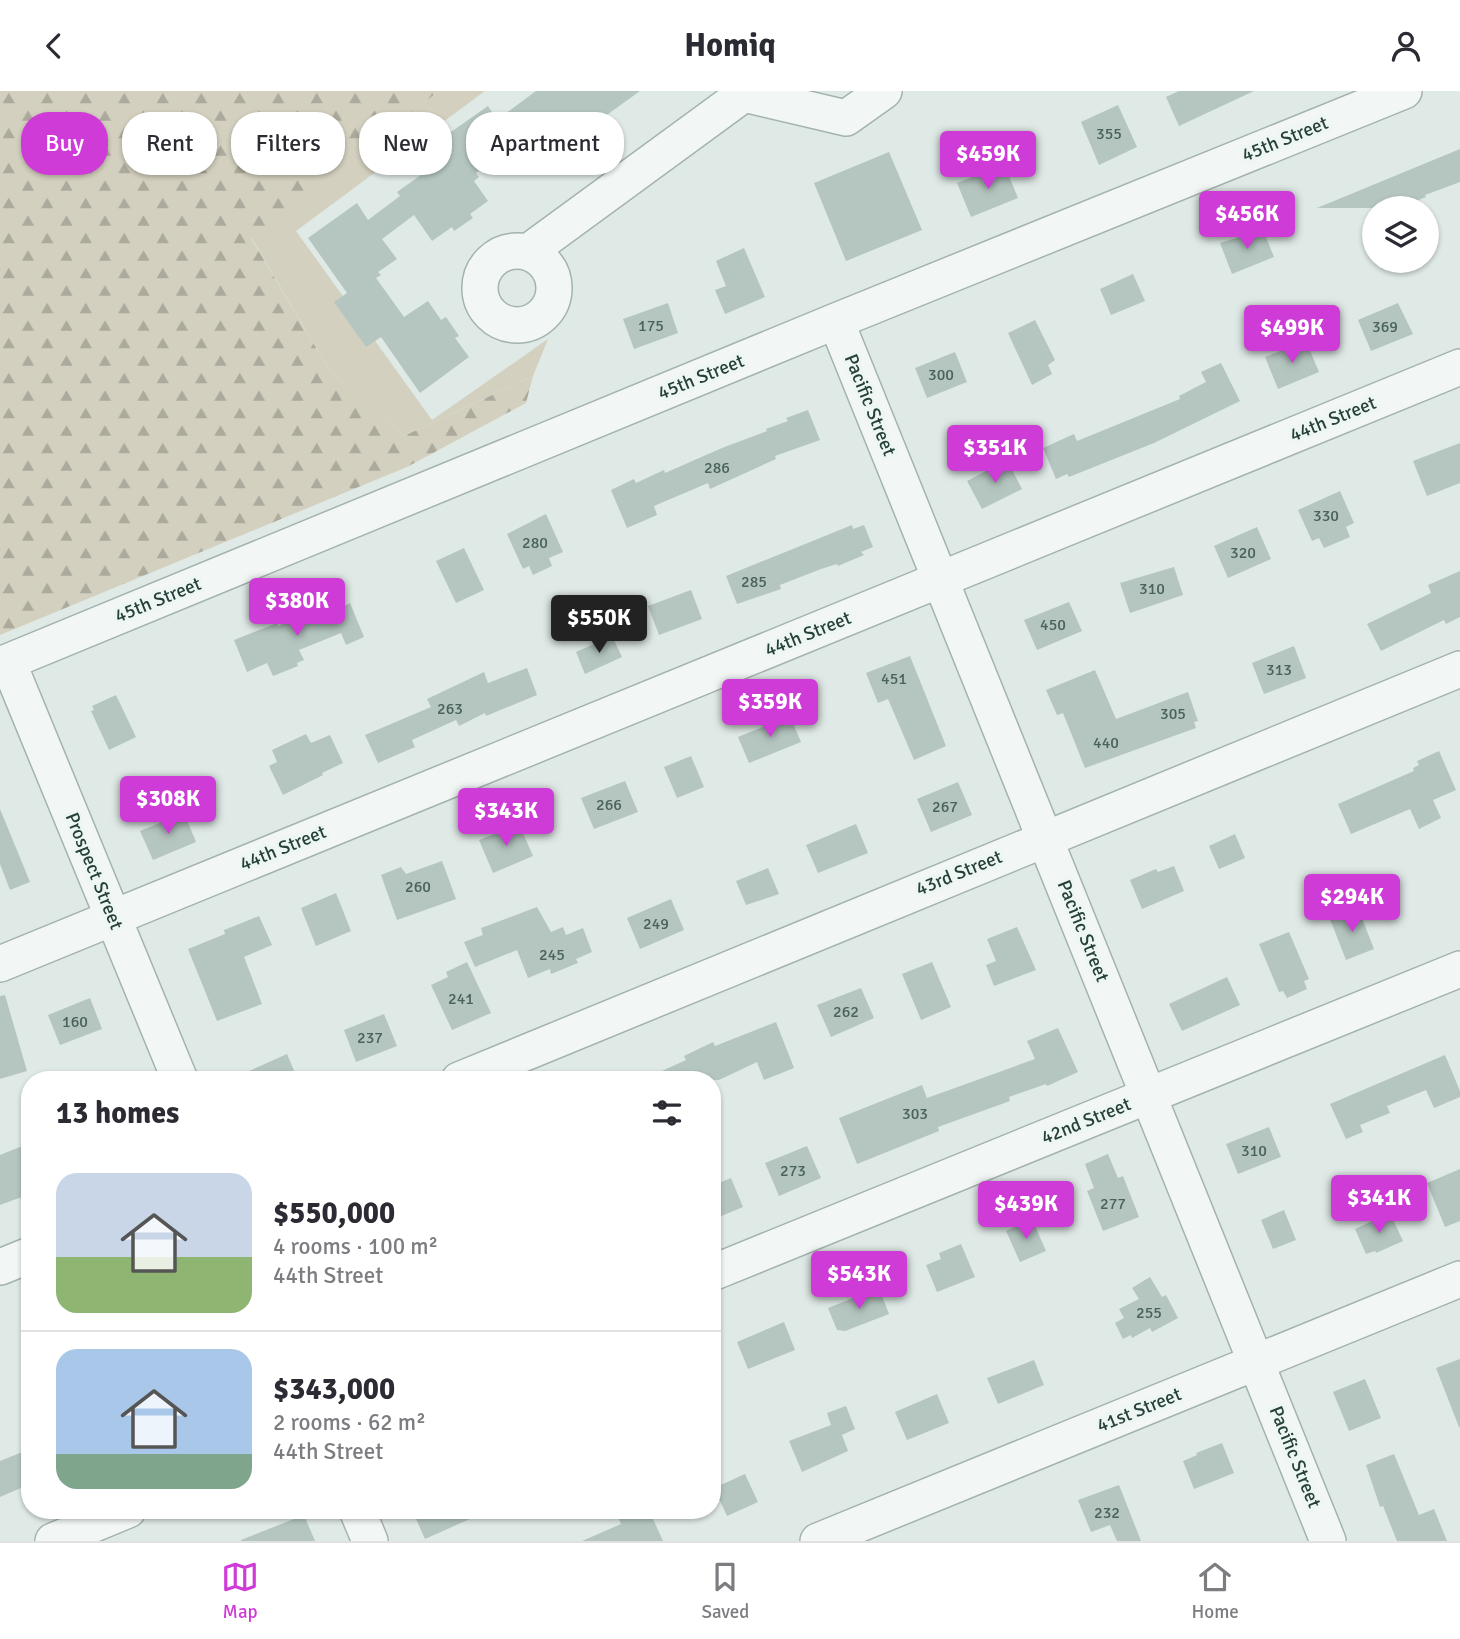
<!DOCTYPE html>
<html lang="en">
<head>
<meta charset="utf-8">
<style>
  :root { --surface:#fff; --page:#f7f7f7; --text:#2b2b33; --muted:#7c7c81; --line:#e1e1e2; --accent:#ce3bd7 }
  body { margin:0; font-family:Signika,sans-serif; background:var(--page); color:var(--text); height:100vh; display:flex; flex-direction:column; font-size:26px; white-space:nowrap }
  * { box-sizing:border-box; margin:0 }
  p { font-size:23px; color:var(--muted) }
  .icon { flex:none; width:38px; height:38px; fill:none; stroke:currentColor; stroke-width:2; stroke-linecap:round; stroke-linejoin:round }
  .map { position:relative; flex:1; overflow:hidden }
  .drawer { position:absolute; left:21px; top:980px; width:700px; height:448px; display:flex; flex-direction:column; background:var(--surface); border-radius:28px; box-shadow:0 2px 5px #0004 }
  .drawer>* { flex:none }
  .hud { position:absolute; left:21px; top:21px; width:700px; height:63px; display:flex; gap:14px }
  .buttons { position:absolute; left:1362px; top:105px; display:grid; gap:14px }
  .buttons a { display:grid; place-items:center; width:77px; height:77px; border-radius:50%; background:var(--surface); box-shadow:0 2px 5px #0004; font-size:35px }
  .price { position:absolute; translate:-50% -60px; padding:0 16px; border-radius:7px; background:var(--accent); color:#fff; font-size:23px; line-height:46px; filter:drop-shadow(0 2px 4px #0008) }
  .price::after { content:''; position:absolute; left:50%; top:42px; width:21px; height:16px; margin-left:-10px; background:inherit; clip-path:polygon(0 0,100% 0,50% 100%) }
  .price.selected { background:#222; color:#fff }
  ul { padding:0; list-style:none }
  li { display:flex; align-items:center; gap:21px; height:175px; padding:0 35px }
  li+li { border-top:2px solid var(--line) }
  li span { display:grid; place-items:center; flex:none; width:196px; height:140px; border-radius:21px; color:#555 }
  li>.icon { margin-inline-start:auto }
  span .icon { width:84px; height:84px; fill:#fffc; stroke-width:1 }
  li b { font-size:30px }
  h2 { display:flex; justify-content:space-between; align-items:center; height:84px; padding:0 35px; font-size:30px }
  .chip { padding:0 24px; border-radius:28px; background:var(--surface); box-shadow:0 2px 5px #0004; font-size:24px; line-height:63px }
  .chip.selected { background:var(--accent); color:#fff }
  header { display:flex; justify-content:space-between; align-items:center; height:91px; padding:0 35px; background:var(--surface); font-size:32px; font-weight:800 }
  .menu { display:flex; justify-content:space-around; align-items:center; height:98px; border-top:2px solid var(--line); background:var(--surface); font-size:19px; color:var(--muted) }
  .menu a { display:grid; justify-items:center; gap:4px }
  .menu .selected { color:var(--accent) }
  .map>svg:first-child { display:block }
  .grass { fill:#d4d0bf }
  .forest { fill:url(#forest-firs) }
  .building { fill:#b5c6c1 }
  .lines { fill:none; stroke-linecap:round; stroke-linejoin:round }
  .minor-casing { stroke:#a4b3af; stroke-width:38 }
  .minor { stroke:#f2f7f6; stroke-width:35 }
  .labels { text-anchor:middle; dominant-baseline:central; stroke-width:7; stroke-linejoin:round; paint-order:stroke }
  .number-label { font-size:16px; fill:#4a625c }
  .street-label { font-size:19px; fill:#26413a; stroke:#eef6f4 }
</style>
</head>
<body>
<header><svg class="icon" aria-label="back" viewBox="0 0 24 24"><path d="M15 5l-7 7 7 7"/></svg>Homiq<svg class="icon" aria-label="person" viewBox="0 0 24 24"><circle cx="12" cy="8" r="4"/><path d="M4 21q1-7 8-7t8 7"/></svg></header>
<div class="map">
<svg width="1460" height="1450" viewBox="0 0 1460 1450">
  <defs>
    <pattern id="forest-firs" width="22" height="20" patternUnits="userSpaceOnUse" patternTransform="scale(1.75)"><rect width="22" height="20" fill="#d4d0bf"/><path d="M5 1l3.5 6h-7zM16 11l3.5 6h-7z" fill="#acaa9c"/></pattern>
  </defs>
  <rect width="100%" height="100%" fill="#dfe9e6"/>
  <path class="grass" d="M 439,0 L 485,0 L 296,140 L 432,329 L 548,248 L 533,285 L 404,345 L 328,277 L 251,146 Z"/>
  <path class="forest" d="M 0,0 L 439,0 L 251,147 L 328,277 L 404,345 L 533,285 L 526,312 L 407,376 L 0,544 Z"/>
  <path class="building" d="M 536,0 L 640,0 L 568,52 L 571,56 L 554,68 L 552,65 L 532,78 L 515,54 L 476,82 L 479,86 L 474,90 L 488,110 L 470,123 L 473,127 L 454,140 L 452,136 L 432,150 L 414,124 L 382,148 L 397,168 L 378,181 L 381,184 L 376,187 L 404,226 L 428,210 L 441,229 L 446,226 L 459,245 L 455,247 L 469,266 L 420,302 L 381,246 L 366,256 L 334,211 L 347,202 L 308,147 L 357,112 L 368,129 L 400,105 L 397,101 L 452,62 L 441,48 L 488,15 L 497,29 Z
    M 1179,0 L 1254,0 L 1179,35 L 1166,6 Z
    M 1118,14 L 1137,56 L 1099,74 L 1081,31 Z
    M 1460,58 L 1460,91 L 1425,104 L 1426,106 L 1398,117 L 1317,117 Z
    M 889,61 L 922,139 L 846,170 L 814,92 Z
    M 1004,73 L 1018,107 L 971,126 L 957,92 Z
    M 1263,139 L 1274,166 L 1232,183 L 1220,152 Z
    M 744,157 L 765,206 L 725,223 L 715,199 L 726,195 L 716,170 Z
    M 1133,183 L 1145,210 L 1111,224 L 1100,198 Z
    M 668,212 L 678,242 L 634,258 L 623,228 Z
    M 1398,212 L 1413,243 L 1371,260 L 1358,229 Z
    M 1035,229 L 1055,269 L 1048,274 L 1052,283 L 1032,294 L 1008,242 Z
    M 1306,250 L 1319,281 L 1278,298 L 1265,266 Z
    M 955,261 L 967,291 L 927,307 L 915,277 Z
    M 1221,272 L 1240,310 L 1154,352 L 1069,386 L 1067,383 L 1056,388 L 1043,357 L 1074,343 L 1077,350 L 1180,308 L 1179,305 L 1206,291 L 1201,281 Z
    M 808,319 L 820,349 L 775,365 L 776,368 L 710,398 L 708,392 L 654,415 L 657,424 L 627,437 L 611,399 L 634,388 L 636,392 L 664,379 L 665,382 L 722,357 L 767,340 L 766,338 L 788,330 L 786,327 Z
    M 1460,352 L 1460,392 L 1427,405 L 1413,370 Z
    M 1007,369 L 1022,398 L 982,418 L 967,390 Z
    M 1340,400 L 1354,432 L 1346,436 L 1350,446 L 1324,457 L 1319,447 L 1312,450 L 1298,419 Z
    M 546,423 L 563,461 L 549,467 L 552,475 L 533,484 L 529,475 L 523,478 L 507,443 Z
    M 852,434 L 853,438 L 864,434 L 873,456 L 861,461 L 864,464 L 838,475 L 837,473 L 821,478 L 780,494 L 781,498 L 737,513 L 726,485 Z
    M 1257,436 L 1271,468 L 1228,487 L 1214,455 Z
    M 464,457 L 484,499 L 456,512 L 436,470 Z
    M 1174,476 L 1183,504 L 1130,522 L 1120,492 Z
    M 1460,480 L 1460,526 L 1446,533 L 1444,529 L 1381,560 L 1367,533 L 1431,502 L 1428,494 Z
    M 691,499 L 702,528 L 659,544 L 648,515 Z
    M 337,510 L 340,517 L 350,512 L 364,546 L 346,554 L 341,542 L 299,559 L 304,569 L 297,572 L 298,575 L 273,585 L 267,572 L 247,581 L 234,549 L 277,532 L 278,535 Z
    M 1069,511 L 1082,540 L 1037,559 L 1024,529 Z
    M 612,545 L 622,566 L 585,583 L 576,561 Z
    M 1294,555 L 1306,587 L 1264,603 L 1252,572 Z
    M 910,565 L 946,655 L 914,669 L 888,608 L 878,612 L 866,582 Z
    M 527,577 L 537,604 L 486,625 L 485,622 L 459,635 L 456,629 L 412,649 L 415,656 L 378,672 L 365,644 L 431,616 L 427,608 L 484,581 L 488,592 Z
    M 1095,579 L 1116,628 L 1188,601 L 1198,630 L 1194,631 L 1196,637 L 1085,677 L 1063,622 L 1057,624 L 1046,599 Z
    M 116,604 L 136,646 L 109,659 L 91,620 L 94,619 L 92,615 Z
    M 790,625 L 801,651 L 749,672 L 738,646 Z
    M 306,643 L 311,652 L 330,644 L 343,672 L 322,682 L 323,684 L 283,704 L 269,675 L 277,671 L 272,659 Z
    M 1439,660 L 1456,699 L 1433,709 L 1441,727 L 1419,738 L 1410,718 L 1351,743 L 1338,713 L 1414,680 L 1413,677 L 1419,674 L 1417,670 Z
    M 691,665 L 704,696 L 677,707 L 664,676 Z
    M 625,690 L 638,721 L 594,738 L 581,707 Z
    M 958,691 L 972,724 L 931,741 L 917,708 Z
    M 0,718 L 30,791 L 10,799 L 0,773 Z
    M 184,722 L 196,751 L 153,769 L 140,740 Z
    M 519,733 L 533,765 L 493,782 L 479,749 Z
    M 856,733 L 868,762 L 818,782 L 806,754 Z
    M 1235,743 L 1245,767 L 1219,778 L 1209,755 Z
    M 442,770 L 456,808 L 397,829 L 381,784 L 401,776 L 406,783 Z
    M 1174,775 L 1184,800 L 1142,818 L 1130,789 L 1156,778 L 1158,781 Z
    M 768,777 L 779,803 L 746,814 L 736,790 Z
    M 336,802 L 351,840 L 316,855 L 301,817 Z
    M 671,808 L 684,839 L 640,858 L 627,827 Z
    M 537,816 L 551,841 L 563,836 L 566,844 L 583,837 L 592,861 L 576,868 L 578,872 L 551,883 L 550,878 L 528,887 L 517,859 L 475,876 L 464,851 L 483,844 L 481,837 Z
    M 1358,817 L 1374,858 L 1346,869 L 1330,828 Z
    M 259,825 L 272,854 L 244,866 L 262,913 L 217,930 L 188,858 L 225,843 L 224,839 Z
    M 1017,836 L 1036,879 L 994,895 L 986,874 L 996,870 L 987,848 Z
    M 1289,841 L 1309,888 L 1304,890 L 1307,898 L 1287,907 L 1283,900 L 1279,901 L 1259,853 Z
    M 467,871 L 491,922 L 452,939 L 431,894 L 448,886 L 446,881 Z
    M 932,871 L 951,916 L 921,929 L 902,883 Z
    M 1227,886 L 1240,914 L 1182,940 L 1169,913 Z
    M 861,897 L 874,927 L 831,946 L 817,914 Z
    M 5,904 L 27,980 L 0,988 L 0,905 Z
    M 90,907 L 102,938 L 60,954 L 48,924 Z
    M 384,923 L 397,955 L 356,971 L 344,939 Z
    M 776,931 L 794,977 L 764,989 L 757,971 L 719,989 L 642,989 L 686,969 L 684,965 L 713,951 L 715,955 Z
    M 1058,937 L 1078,981 L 1047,995 L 1046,993 L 1009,1006 L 1010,1010 L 938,1036 L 939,1040 L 857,1073 L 839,1027 L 922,994 L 927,1007 L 1035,968 L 1027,950 Z
    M 287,963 L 298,989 L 229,989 Z
    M 1445,964 L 1460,1000 L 1460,1006 L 1434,1017 L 1426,999 L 1387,1015 L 1390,1022 L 1360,1034 L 1363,1041 L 1346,1048 L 1330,1013 Z
    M 1269,1036 L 1281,1066 L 1238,1083 L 1226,1053 Z
    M 30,1052 L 30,1103 L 0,1114 L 0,1064 Z
    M 807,1055 L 821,1087 L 779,1105 L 765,1072 Z
    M 1108,1063 L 1118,1087 L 1123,1085 L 1139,1126 L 1103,1140 L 1087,1100 L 1094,1097 L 1085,1073 Z
    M 1460,1078 L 1460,1130 L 1445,1136 L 1427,1092 Z
    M 731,1087 L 743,1116 L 712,1129 L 712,1095 Z
    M 1284,1119 L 1296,1149 L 1273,1158 L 1261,1129 Z
    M 1390,1122 L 1403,1150 L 1376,1162 L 1375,1160 L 1366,1163 L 1355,1138 Z
    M 1032,1128 L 1046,1160 L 1020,1171 L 1006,1140 Z
    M 961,1153 L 975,1186 L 937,1201 L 926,1174 L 941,1168 L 939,1162 Z
    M 1150,1186 L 1162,1206 L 1166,1204 L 1178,1227 L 1152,1241 L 1150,1237 L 1132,1247 L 1131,1244 L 1123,1248 L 1115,1232 L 1124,1227 L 1119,1218 L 1139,1208 L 1132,1197 Z
    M 879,1197 L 889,1223 L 845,1240 L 837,1239 L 828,1217 Z
    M 784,1231 L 795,1259 L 748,1278 L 737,1251 Z
    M 1460,1268 L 1460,1336 L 1459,1336 L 1436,1277 Z
    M 1034,1269 L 1044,1294 L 998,1313 L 987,1287 Z
    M 1365,1288 L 1381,1327 L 1349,1340 L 1333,1301 Z
    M 937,1303 L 949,1332 L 907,1349 L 895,1321 Z
    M 846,1315 L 855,1338 L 842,1344 L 848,1360 L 802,1381 L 789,1350 L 831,1334 L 827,1322 Z
    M 1222,1352 L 1234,1382 L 1194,1398 L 1183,1370 L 1197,1364 L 1196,1362 Z
    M 30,1358 L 30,1393 L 0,1406 L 0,1370 Z
    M 1394,1363 L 1419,1424 L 1434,1418 L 1447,1450 L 1397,1450 L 1383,1415 L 1380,1416 L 1366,1374 Z
    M 745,1383 L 758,1411 L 727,1425 L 714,1397 Z
    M 1119,1394 L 1141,1450 L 1117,1450 L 1110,1434 L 1091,1441 L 1078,1409 Z
    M 412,1419 L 490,1419 L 425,1448 Z
    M 615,1419 L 649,1419 L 663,1450 L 582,1450 L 621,1433 Z
    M 304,1424 L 315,1450 L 241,1450 L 241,1449 Z"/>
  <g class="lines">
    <defs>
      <path id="minor" d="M480 197a37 37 0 1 1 74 0a37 37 0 1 1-74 0Z
        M 528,161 L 744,3 L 846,27 L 884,0
        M 836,230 L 1328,1450
        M 8,571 L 180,989
        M 0,574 L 836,230 L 1404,0
        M 0,873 L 1460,276
        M 459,989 L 1460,578
        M 0,1176 L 30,1164
        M 712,1182 L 1460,878
        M 357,1419 L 370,1450
        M 53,1450 L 128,1419
        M 818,1450 L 1460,1188"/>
    </defs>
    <use href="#minor" class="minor-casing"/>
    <use href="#minor" class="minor"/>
  </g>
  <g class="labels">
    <g class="number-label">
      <text x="1109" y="43">355</text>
      <text x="651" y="235">175</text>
      <text x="1385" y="236">369</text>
      <text x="941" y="284">300</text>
      <text x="717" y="377">286</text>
      <text x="1326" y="425">330</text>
      <text x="535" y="452">280</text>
      <text x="1243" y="462">320</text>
      <text x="754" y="491">285</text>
      <text x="1152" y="498">310</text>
      <text x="1053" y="534">450</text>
      <text x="1279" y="579">313</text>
      <text x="894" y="588">451</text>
      <text x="450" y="618">263</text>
      <text x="1173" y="623">305</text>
      <text x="1106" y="652">440</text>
      <text x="609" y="714">266</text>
      <text x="945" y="716">267</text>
      <text x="418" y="796">260</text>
      <text x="656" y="833">249</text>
      <text x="552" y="864">245</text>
      <text x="461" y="908">241</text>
      <text x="846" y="921">262</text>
      <text x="75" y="931">160</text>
      <text x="370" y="947">237</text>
      <text x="915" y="1023">303</text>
      <text x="1254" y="1060">310</text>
      <text x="793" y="1080">273</text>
      <text x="1113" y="1113">277</text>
      <text x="1149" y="1222">255</text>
      <text x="1107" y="1422">232</text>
    </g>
    <g class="street-label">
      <text transform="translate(1285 48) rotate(-22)">45th Street</text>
      <text transform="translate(701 286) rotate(-22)">45th Street</text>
      <text transform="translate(870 314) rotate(68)">Pacific Street</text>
      <text transform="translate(1333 328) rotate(-22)">44th Street</text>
      <text transform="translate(158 509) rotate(-22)">45th Street</text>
      <text transform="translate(808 543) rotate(-22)">44th Street</text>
      <text transform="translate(283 757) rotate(-22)">44th Street</text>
      <text transform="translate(94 780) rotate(68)">Prospect Street</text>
      <text transform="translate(959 782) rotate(-22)">43rd Street</text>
      <text transform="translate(1083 840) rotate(68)">Pacific Street</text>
      <text transform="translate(1086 1030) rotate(-22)">42nd Street</text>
      <text transform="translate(1139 1319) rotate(-22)">41st Street</text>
      <text transform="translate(1295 1366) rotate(68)">Pacific Street</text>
    </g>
  </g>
</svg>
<div class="buttons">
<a><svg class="icon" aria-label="layers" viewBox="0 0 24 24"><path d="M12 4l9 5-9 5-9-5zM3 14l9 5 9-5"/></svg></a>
</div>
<b class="price" style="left:988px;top:100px">$459K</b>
<b class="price" style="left:1247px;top:160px">$456K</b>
<b class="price" style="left:1292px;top:274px">$499K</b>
<b class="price" style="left:995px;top:394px">$351K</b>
<b class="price" style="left:297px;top:547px">$380K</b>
<b class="price selected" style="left:599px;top:564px">$550K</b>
<b class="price" style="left:770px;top:648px">$359K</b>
<b class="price" style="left:168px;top:745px">$308K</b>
<b class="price" style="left:506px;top:757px">$343K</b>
<b class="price" style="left:1352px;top:843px">$294K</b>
<b class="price" style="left:1379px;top:1144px">$341K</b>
<b class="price" style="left:1026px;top:1150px">$439K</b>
<b class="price" style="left:859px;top:1220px">$543K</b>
<div class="hud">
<a class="chip selected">Buy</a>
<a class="chip">Rent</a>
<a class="chip">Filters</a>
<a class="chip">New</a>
<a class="chip">Apartment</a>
</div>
<section class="drawer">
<h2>13 homes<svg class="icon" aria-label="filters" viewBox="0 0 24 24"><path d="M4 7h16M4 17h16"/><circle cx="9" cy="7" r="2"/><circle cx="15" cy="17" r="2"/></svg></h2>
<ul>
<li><span style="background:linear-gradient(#c9d6e8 60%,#8fb573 0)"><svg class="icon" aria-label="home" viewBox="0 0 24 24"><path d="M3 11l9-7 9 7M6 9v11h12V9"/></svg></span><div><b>$550,000</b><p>4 rooms · 100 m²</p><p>44th Street</p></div></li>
<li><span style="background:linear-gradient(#a9c7e8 75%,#7fa58c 0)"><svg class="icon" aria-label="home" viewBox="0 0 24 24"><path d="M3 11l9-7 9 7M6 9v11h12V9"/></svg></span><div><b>$343,000</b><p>2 rooms · 62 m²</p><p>44th Street</p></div></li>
</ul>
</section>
</div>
<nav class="menu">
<a class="selected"><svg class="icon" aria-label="map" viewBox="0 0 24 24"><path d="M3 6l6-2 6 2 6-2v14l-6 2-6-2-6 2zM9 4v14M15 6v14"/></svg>Map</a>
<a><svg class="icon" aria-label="saved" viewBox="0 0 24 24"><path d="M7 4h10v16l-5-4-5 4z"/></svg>Saved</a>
<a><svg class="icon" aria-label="home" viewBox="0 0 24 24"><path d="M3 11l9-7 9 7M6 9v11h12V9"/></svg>Home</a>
</nav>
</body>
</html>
